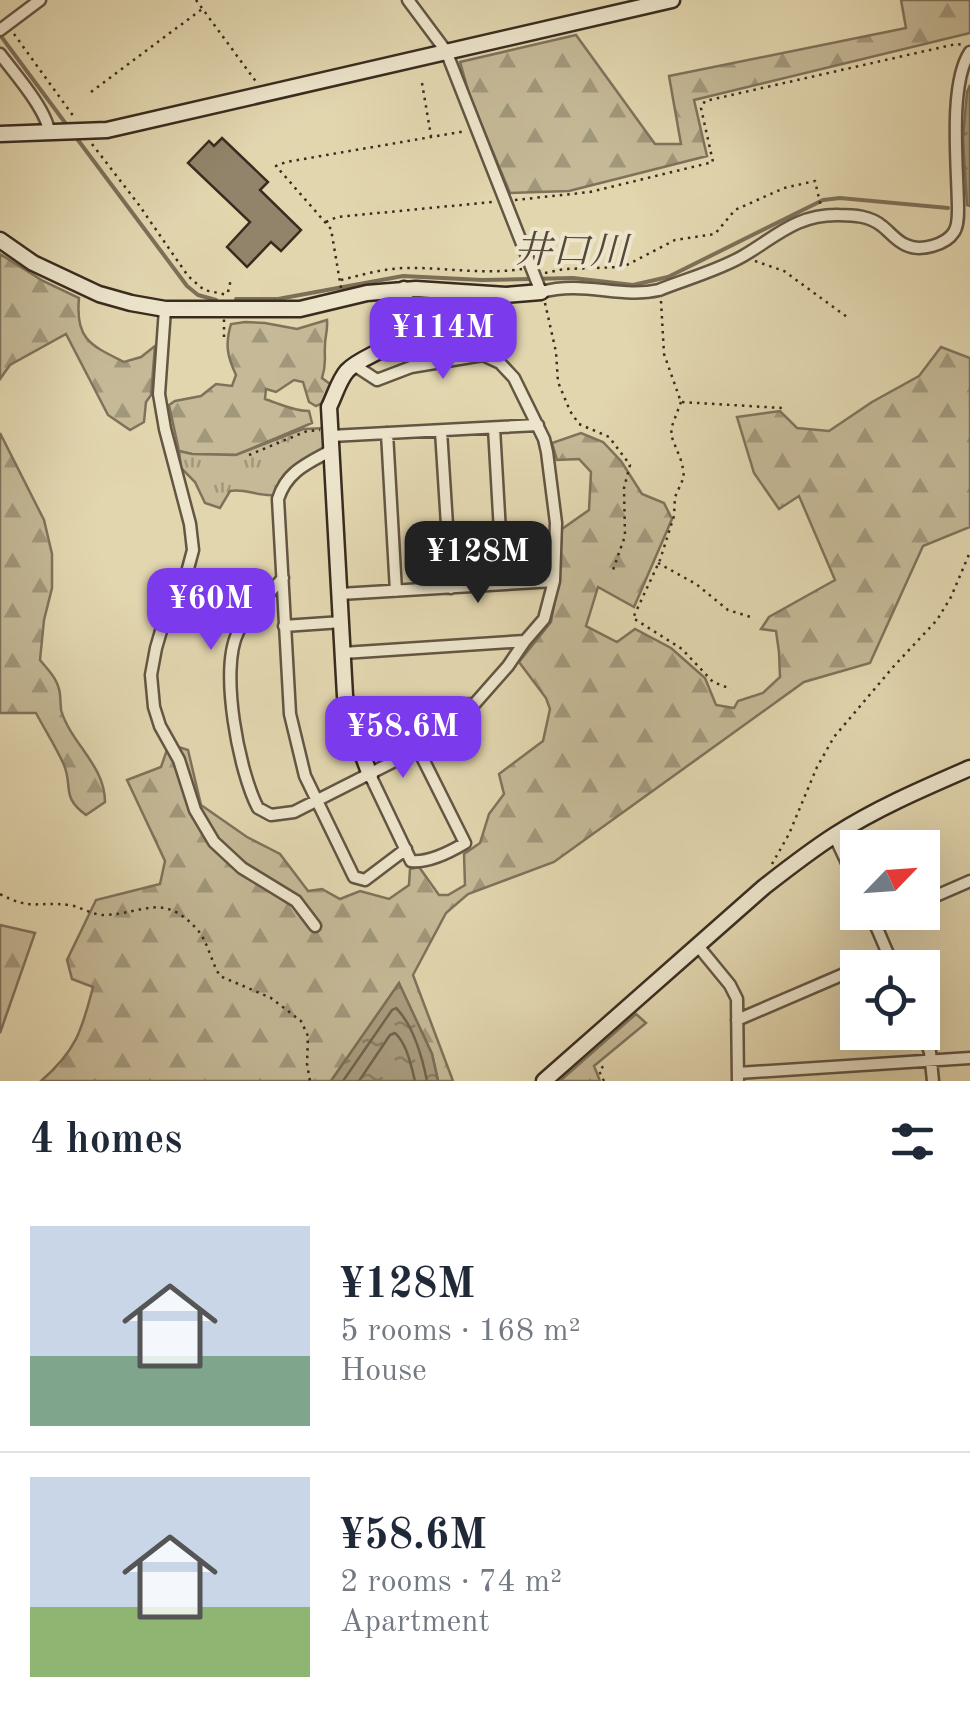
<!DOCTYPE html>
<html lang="en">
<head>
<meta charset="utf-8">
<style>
  :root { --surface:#fff; --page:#f2f2f3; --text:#1f2937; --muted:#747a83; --line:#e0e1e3; --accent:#7c3aed }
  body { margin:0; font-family:"Old Standard TT","Noto Serif JP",serif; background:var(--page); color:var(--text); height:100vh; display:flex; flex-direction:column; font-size:38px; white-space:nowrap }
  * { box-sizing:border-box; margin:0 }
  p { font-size:32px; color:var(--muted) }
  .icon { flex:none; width:55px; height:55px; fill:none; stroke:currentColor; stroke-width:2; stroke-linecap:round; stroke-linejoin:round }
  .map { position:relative; height:1081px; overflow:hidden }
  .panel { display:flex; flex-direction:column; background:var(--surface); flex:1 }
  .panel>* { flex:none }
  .needle { width:65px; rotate:65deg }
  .fabs { position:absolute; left:840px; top:830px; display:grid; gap:20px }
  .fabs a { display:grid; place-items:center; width:100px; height:100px; border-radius:0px; background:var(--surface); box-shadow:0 10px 40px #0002; font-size:50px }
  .price { position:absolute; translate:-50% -85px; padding:0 22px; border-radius:20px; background:var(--accent); color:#fff; font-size:32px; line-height:65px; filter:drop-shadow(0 2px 5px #0008) }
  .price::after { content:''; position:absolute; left:50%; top:60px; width:30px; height:22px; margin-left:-15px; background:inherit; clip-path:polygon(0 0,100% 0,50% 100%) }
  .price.current { background:#222; color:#fff }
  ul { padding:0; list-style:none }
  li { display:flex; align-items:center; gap:30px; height:250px; padding:0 30px }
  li+li { border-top:2px solid var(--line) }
  li span { display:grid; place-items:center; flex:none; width:280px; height:200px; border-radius:0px; color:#555 }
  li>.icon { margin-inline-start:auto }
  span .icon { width:120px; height:120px; fill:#fffc; stroke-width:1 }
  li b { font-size:42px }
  h2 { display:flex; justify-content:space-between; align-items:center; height:120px; padding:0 30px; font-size:42px }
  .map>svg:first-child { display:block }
  .forest { fill:url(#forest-firs); stroke:#7f725b; stroke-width:2.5 }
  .park { fill:url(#park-tufts); stroke:#7f725b; stroke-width:2.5 }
  .water { fill:url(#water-ripples); stroke:#7c6f58; stroke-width:2.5 }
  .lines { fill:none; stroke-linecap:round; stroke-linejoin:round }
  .shore { stroke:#71644e; stroke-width:2.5 }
  .stream { stroke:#7c6f58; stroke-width:4 }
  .building { fill:#91846a; stroke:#392c1f; stroke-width:2.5 }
  .street-casing { stroke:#635643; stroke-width:15 }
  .secondary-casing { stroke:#392c1f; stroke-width:19 }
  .path { stroke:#392c1f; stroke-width:2.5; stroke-dasharray:2.5 5; stroke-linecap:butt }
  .street { stroke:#ece4cb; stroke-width:10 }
  .secondary { stroke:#ece4cb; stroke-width:14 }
  .labels { text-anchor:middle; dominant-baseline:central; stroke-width:8; stroke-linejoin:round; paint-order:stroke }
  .water-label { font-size:38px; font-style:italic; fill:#554837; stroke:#ece4cb }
</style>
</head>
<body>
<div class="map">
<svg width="970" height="1081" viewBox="0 0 970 1081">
  <defs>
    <pattern id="forest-firs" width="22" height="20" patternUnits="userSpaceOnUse" patternTransform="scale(2.5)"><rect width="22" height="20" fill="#c5b997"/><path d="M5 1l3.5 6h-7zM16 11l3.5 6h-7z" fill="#a1977b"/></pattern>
    <pattern id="park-tufts" width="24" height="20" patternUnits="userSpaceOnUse" patternTransform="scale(2.5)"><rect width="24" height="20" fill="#c5b997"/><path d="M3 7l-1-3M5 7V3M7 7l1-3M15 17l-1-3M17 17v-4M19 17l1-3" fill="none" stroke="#a1977b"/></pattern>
    <pattern id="water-ripples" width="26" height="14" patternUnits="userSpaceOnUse" patternTransform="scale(2.5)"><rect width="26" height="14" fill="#a99c7e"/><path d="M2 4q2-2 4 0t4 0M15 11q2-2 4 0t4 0" fill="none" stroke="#8b7f67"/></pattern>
  </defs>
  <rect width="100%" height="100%" fill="#e2d6af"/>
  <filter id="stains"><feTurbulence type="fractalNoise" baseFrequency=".002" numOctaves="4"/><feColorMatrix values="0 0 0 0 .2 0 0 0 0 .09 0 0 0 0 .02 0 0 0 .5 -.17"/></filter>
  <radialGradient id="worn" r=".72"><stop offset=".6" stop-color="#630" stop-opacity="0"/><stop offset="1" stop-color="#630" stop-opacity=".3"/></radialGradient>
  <path class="forest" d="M 901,0 L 970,0 L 970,33 L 694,100 L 707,156 L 569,191 L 510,193 L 470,97 L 460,62 L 576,35 L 655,144 L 681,144 L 669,76 L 906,28 Z
    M 0,254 L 43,281 L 79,298 C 75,339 90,345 124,362 L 141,357 L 155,346 L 151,395 L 146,402 L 144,422 L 130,430 L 108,415 L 66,334 L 10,365 L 0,379 Z
    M 327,320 C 328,330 325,336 325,345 C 324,359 327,363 322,378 L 330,384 L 322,403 L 316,406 L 309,402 L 303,382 L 294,380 L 276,392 L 266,389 L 265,399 C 280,404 294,411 309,411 L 312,423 L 236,455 L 192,454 L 179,451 L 169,405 L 175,401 L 201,396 L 216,384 L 232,386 L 236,375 C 227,356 225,344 231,324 L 245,322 L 265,323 L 297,329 Z
    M 941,347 L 970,358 L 970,527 L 923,546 L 870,663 L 804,682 L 554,862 L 468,894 L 446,913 L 413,975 L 453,1081 L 438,1081 L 432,1054 L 399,984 L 331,1081 L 41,1081 C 76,1051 82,1030 93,987 L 72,979 L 67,960 L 96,900 L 160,884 L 165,861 L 127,780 L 161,767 L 169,744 L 188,750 L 201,805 L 247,837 L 280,854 L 308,891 L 322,889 L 340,899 L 360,891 L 389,899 L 409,885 L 410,869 L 419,867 L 439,895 L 448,895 L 465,885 L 464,854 L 480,843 L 489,814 L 504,794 L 499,774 L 543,741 L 550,709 L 546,698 L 519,662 L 551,622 L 559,578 L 562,529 L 589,510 L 591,472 L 579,459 L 557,460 L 552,443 L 581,433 L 603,442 L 621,461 L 642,494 L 664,503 L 672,519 L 634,607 L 598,587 L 586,626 L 617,642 L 635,629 L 671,648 L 705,678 L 716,705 L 734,708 L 738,701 L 763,693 L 780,677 L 779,652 L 776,631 L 761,629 L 769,617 L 835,580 L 799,496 L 779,509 L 754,473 L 737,417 L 780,411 L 797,428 L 829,431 L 872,402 L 919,376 Z
    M 0,433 L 44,520 L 52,554 L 52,588 L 44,620 L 40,660 C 49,671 58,679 60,694 C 60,695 61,708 61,710 C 71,744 105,765 105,802 L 86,815 C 61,797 73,787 64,765 C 56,747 45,730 36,713 L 0,713 Z
    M 0,925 L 35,933 L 0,1033 Z
    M 636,1014 L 646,1023 L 594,1066 L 600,1081 L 560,1081 Z"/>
  <path class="park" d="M 327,428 L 325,448 C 303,460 279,468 275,495 C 259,497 245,488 230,491 L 220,508 L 205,503 L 195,482 L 181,468 L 179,451 L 192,454 L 236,455 L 303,429 Z"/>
  <path class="water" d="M 970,85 L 970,206 L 967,205 L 963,138 L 967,92 Z
    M 399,983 L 432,1054 L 438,1081 L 331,1081 Z"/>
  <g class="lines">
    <path class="shore" d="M 343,1081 L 392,1010 L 396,1008 C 414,1026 422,1056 427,1081
      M 359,1081 L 390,1035 L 395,1033 C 407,1044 411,1065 415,1081"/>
    <path class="stream" d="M 0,35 L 69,128
      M 75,136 L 187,286 L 198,295 L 216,300
      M 236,299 L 278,299 L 403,276 L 482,280 L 573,278 L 633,285 L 668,277 L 823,200 L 840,198 L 948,208"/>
  </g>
  <path class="building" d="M 222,138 L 268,182 L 260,190 L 301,230 L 281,251 L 271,242 L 247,267 L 227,247 L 250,222 L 188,163 L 209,141 L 214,146 Z"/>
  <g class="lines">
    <defs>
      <path id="street" d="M 408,0 L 446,51 L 541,292 C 584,280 620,299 659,290 C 686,279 717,271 743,256 C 777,236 797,214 839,215 C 854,215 870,216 882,226 C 890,232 896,241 906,245 C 920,252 946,245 954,232 C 958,226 958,217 958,210 C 958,169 948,85 970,52
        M 0,30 L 40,0
        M 0,54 C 14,73 48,111 49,133
        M 165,309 L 159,394 L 165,429 L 190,524 L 193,550 L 186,576 L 166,614 L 156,648 L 151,675 L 154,707 L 160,726 L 179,760 L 195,810 L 214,842 L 242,868 L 296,901 L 315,926
        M 494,428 L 503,584
        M 441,431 L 451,588
        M 387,433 L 396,591
        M 331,436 L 538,425
        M 332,450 C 308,463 287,471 278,499 L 290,714 L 305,776 L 354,877 L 365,880 L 406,849
        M 283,578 C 268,595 248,612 238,632 C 219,670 239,772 258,808 L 271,815 L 294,812 L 448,734 L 508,666 L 525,641 L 544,619 L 554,581 L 556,523 L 547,452 L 544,439 L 514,378 L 500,363 L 483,355 L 411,367 L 377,380 L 354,365
        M 340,594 L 554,581
        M 284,626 L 342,622
        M 343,653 L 525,641
        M 349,711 L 473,704
        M 370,775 L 411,861 C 428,863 450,852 465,843 L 419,751
        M 834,835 L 858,886
        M 922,902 L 970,881
        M 870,912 L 894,968
        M 875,924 L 900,912
        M 698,946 L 730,985 L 737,999 L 738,1081
        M 858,968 L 889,955
        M 737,1020 L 858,968
        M 922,1032 L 930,1052 L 933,1081
        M 738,1073 L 970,1058"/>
      <path id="secondary" d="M 0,134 L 107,130 L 672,0
        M 0,240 L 33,263 L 99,294 L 131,303 L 165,309 L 300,309 L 367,293 L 416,289 L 506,295 L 541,292
        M 370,775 L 353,729 L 345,696 L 329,407 C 335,395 339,380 347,371 C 364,353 403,349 407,321 C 408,311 405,300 404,289
        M 544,1081 L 764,887 C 787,869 810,851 835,835 C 877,808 924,788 970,768"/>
    </defs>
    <use href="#street" class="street-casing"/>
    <use href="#secondary" class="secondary-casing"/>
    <path class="path" d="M 196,0 L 257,83
      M 14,34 L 74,117
      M 422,83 L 431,136
      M 91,92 L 202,9
      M 92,144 L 139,205 L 188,276 L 204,290 L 228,295
      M 515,200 L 590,192 L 713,162 L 701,108 L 705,101 L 956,44 L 964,45
      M 326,222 L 337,217 L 492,202
      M 755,261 L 784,271 L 847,317
      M 545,273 L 564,269 L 623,267 L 675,240 L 715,234 L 735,210 L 784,188 L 815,181 L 821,207
      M 341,280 C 361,275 382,269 403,268 C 443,267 482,275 522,269
      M 341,288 L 331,229 L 276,166 L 286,162 L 466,131
      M 228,292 L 231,279
      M 661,301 L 664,354 L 681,402 L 782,408
      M 545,303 L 556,352 L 558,382 L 570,411 L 579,424 L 609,437 L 630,465 L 624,488 L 625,536 L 613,570
      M 224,337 L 224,319
      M 681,402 L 672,426 L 671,435 L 682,463 L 684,477 L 675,497 L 674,516 L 660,560 L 633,618 L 682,649 L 713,682 L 731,689
      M 249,455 L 307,431 L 320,430
      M 658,563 L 696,584 L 728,610 L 754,618
      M 772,864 L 789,834 L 817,767 L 834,737 L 894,666 L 937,620 L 951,597 L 970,552
      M 0,894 C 32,911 37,901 69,905 C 82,907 93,916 106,915 C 144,913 162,893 195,927 C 208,940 210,960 220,976 L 271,998 L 301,1021 L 308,1036 L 307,1064 L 310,1081
      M 604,1081 L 599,1071 L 606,1063"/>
    <use href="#street" class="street"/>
    <use href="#secondary" class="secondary"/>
  </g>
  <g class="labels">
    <g class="water-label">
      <text transform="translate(571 253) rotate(1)">井口川</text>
    </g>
  </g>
  <rect width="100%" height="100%" filter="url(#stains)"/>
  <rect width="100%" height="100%" fill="url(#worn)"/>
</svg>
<div class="fabs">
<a><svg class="needle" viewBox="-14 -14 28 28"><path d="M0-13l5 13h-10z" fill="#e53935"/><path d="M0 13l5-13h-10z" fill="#747a83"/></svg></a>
<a><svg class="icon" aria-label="locate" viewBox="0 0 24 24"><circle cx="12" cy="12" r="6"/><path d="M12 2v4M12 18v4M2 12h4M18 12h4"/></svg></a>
</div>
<b class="price" style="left:443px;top:382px">¥114M</b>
<b class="price current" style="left:478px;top:606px">¥128M</b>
<b class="price" style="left:211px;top:653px">¥60M</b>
<b class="price" style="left:403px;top:781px">¥58.6M</b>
</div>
<section class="panel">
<h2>4 homes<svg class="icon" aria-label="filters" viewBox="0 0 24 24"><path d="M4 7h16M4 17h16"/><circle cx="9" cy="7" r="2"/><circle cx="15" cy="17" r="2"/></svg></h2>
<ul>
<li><span style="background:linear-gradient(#c9d6e8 65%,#7fa58c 0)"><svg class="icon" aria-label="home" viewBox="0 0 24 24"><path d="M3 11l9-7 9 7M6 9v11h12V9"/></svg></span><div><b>¥128M</b><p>5 rooms · 168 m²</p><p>House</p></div></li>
<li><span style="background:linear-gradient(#c9d6e8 65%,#8fb573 0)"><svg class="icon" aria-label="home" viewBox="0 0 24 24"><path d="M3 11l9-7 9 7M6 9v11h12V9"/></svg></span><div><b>¥58.6M</b><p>2 rooms · 74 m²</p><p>Apartment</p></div></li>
</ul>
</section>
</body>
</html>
